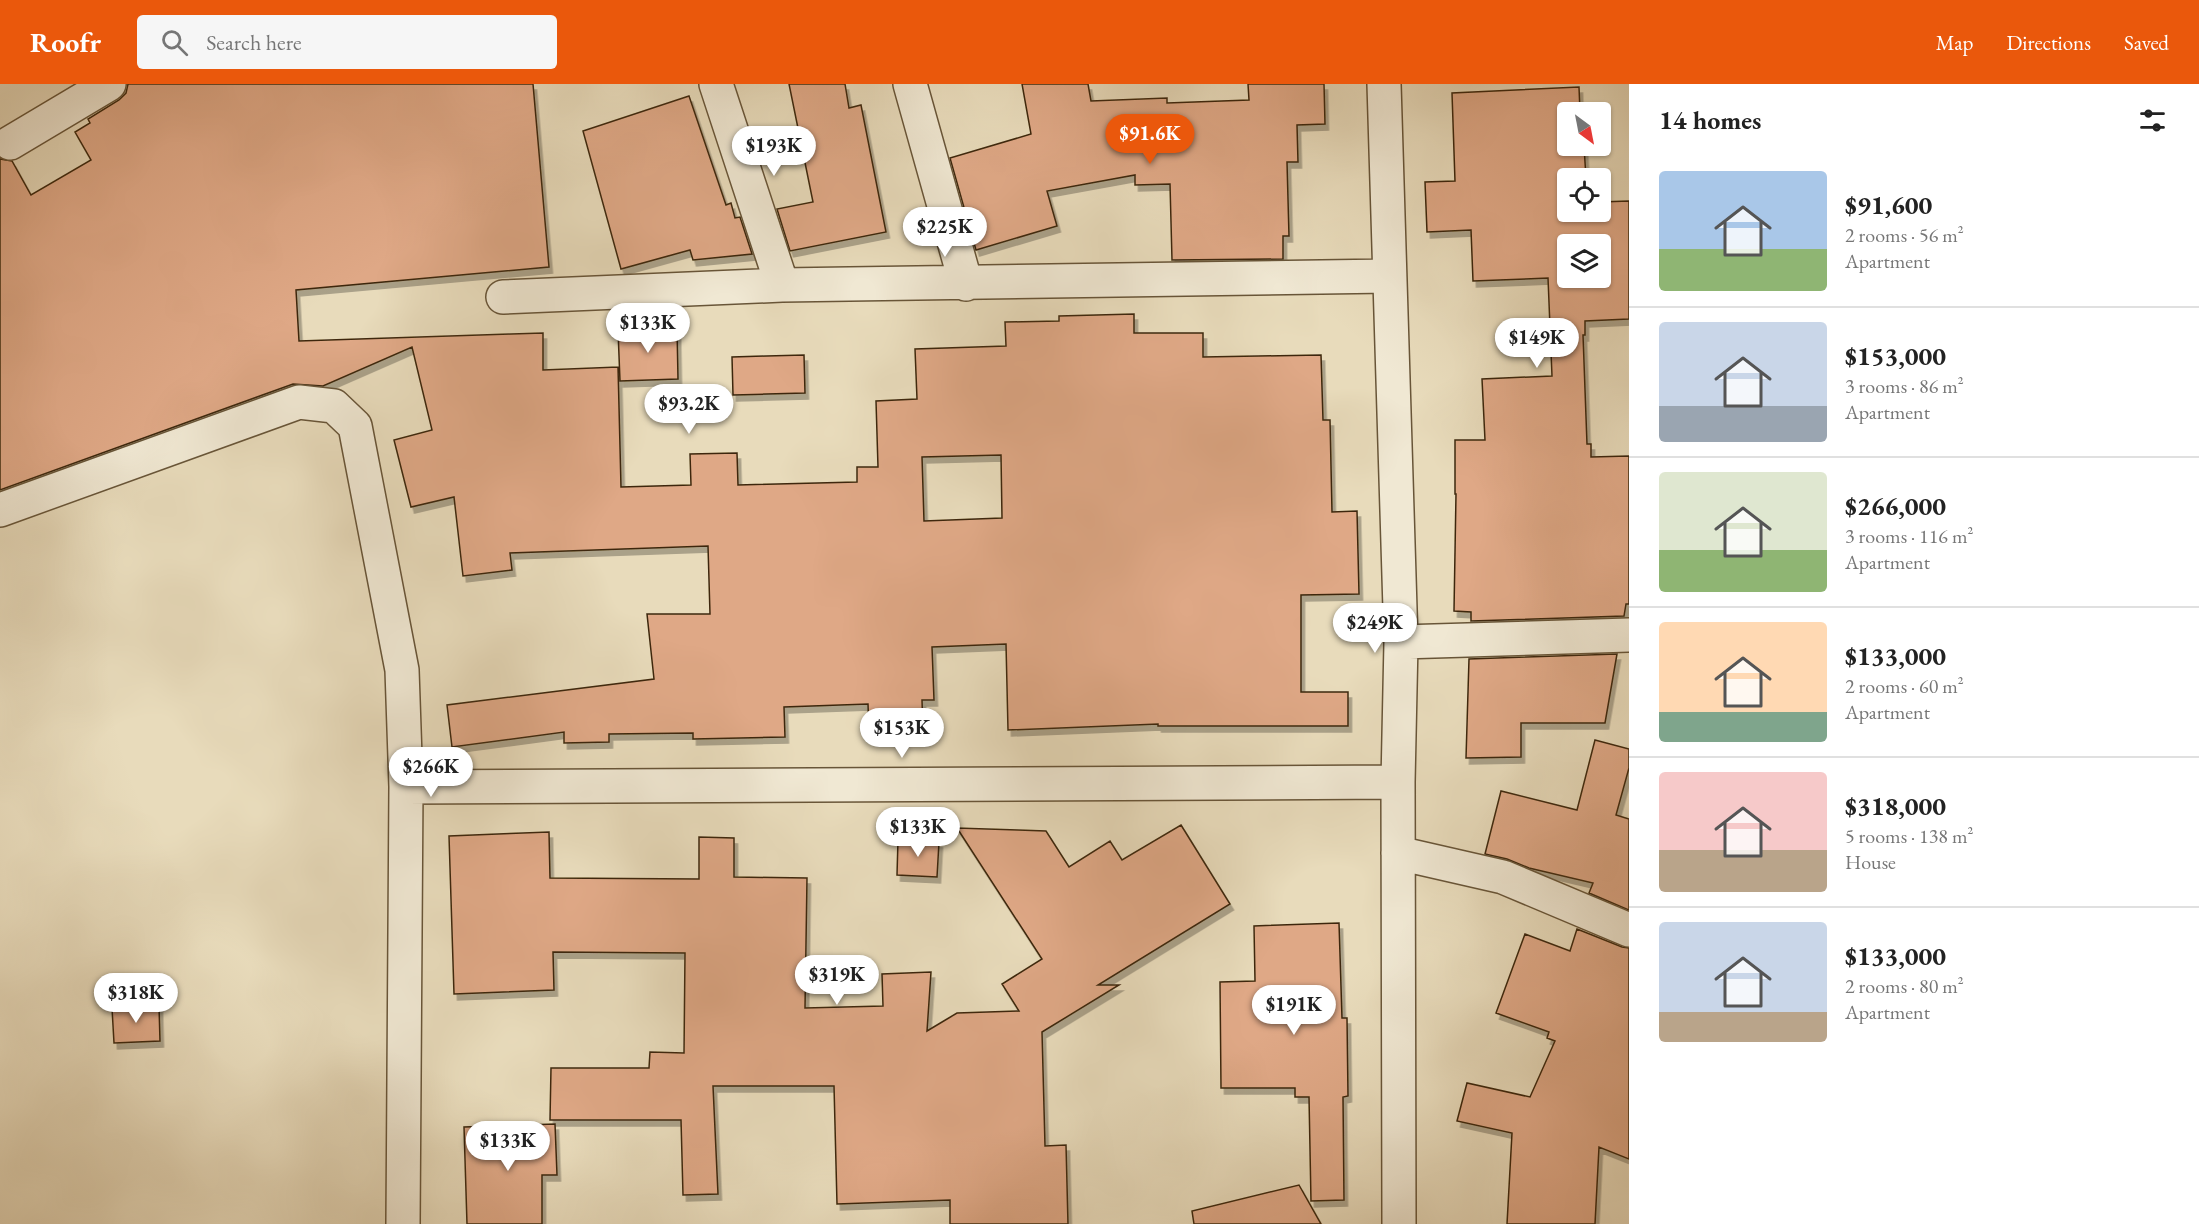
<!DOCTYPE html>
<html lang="en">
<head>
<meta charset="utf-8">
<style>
  :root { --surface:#fff; --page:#f6f6f6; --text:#222; --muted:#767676; --line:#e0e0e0; --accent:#ea580c }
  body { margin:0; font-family:"EB Garamond",serif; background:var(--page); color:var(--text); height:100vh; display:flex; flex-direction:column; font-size:22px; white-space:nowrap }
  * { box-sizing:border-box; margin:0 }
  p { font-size:20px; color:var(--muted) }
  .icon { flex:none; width:33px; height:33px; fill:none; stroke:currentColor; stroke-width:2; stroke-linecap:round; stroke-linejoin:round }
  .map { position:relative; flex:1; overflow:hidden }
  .details { display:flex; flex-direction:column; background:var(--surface); width:570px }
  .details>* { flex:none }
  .needle { width:39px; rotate:148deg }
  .tools { position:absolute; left:1557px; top:18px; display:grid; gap:12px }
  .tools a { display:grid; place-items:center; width:54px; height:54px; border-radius:6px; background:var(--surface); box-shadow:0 2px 4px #0004; font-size:30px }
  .price { position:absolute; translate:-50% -51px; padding:0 14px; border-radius:21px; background:#fff; color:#222; font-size:20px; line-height:39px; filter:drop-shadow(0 2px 3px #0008) }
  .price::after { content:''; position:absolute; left:50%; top:36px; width:18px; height:14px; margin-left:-9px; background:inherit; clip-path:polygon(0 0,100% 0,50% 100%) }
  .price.selected { background:var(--accent); color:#fff }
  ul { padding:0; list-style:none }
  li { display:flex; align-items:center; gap:18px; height:150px; padding:0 30px }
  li+li { border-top:2px solid var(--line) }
  li span { display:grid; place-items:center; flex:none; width:168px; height:120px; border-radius:6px; color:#555 }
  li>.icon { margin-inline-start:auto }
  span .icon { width:72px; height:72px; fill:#fffc; stroke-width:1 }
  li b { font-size:26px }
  h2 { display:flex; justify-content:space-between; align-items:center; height:72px; padding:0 30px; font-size:26px }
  header { display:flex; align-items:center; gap:36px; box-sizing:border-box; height:84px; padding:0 30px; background:var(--accent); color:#fff }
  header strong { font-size:28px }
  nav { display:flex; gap:33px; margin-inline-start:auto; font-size:21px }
  .search { width:420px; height:54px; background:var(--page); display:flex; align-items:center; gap:15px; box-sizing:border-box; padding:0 21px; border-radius:6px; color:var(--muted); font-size:22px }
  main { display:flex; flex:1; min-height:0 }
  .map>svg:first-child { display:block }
  .building { fill:#dfa886; stroke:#3d280c; stroke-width:1.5; fill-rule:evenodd; filter:url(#shadow) }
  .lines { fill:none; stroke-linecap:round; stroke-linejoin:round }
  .minor-casing { stroke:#685538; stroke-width:36 }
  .minor { stroke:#f0e8d3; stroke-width:33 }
</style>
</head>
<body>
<header>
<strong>Roofr</strong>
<div class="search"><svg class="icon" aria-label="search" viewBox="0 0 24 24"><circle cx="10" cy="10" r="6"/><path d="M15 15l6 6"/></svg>Search here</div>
<nav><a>Map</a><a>Directions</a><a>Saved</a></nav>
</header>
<main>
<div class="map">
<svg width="1629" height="1140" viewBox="0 0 1629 1140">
  <defs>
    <filter id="shadow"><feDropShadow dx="3.5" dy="6" stdDeviation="0" flood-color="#0004"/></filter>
  </defs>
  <rect width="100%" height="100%" fill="#e8dbbb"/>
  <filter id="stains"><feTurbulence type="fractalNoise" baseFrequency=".00333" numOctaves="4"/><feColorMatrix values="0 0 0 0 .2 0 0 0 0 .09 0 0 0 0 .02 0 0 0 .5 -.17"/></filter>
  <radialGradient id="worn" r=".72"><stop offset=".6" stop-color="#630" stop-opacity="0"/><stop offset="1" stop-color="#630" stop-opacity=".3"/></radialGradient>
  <path class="building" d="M 128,0 L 533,0 L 549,183 L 296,206 L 299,257 L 543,249 L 543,286 L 618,283 L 621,403 L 691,401 L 690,370 L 737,369 L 738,401 L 857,398 L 857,383 L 878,383 L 876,317 L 917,315 L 915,265 L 1006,262 L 1005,238 L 1059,237 L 1059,232 L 1134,230 L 1134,249 L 1203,249 L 1203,273 L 1321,271 L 1323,336 L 1330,336 L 1332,428 L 1357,427 L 1359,510 L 1301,511 L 1301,608 L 1348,608 L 1348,642 L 1158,642 L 1158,640 L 1008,646 L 1006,560 L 932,563 L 934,616 L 922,616 L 923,648 L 869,649 L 868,620 L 784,623 L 785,653 L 693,655 L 693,649 L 609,650 L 609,658 L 564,659 L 564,648 L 452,663 L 447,621 L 654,595 L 647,530 L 710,530 L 708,462 L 510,469 L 512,486 L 463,492 L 454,413 L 411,423 L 394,356 L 432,346 L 412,263 L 323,302 L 293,300 L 0,406 L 0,75 L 12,77 L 31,111 L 91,76 L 75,48 L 90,39 L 88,35 L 119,16 L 126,9 ZM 1001,371 L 1002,434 L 924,437 L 922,373 Z
    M 789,0 L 845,0 L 849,24 L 861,21 L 886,148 L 790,167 L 777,125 L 813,118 Z
    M 1022,0 L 1088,0 L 1091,17 L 1167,14 L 1167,19 L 1249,16 L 1248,0 L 1324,0 L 1325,40 L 1297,41 L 1298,78 L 1287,78 L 1289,152 L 1283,152 L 1283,175 L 1172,176 L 1170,100 L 1135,101 L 1135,91 L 1047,107 L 1057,142 L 976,166 L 950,74 L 1031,50 Z
    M 1579,3 L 1580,28 L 1568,28 L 1568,62 L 1584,62 L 1586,94 L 1568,94 L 1568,128 L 1600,128 L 1600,118 L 1629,117 L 1629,235 L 1585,237 L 1585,251 L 1583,251 L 1587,360 L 1591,360 L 1591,373 L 1629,372 L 1629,520 L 1626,520 L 1624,532 L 1471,537 L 1471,528 L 1454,527 L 1456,410 L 1455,410 L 1455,356 L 1485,356 L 1482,295 L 1552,292 L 1548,194 L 1473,197 L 1471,146 L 1427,148 L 1425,98 L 1455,97 L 1452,9 ZM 1568,160 L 1600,160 L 1600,194 L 1568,194 Z
    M 689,12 L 726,121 L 731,119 L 735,134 L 740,133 L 752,170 L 693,176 L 690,166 L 621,185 L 583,47 Z
    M 677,244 L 678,295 L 620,297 L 618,246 Z
    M 804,271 L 805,309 L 733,311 L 732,273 Z
    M 1617,570 L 1605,639 L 1521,639 L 1521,673 L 1466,674 L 1469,575 Z
    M 1595,656 L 1629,665 L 1629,684 L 1616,731 L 1629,735 L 1629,826 L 1589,809 L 1593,799 L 1529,784 L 1507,775 L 1485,770 L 1501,707 L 1577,726 Z
    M 1181,741 L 1230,820 L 1098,901 L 1119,901 L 1042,948 L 1045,1062 L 1066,1061 L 1068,1140 L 950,1140 L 950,1116 L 837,1120 L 834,1002 L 713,1002 L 718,1110 L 683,1111 L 681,1036 L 550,1036 L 551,984 L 649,984 L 650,968 L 684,969 L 685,869 L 553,868 L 554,906 L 454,910 L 449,752 L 549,748 L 550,794 L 699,795 L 699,753 L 734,754 L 734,793 L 807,794 L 805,924 L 883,922 L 882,890 L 931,888 L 927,947 L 957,929 L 1019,927 L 1002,900 L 1042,875 L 957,744 L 1046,747 L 1069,783 L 1110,757 L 1122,776 Z
    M 898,756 L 939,758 L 937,793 L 897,791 Z
    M 1339,839 L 1342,934 L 1347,934 L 1348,1012 L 1343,1013 L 1344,1116 L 1311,1117 L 1309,1013 L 1295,1013 L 1295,1004 L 1221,1004 L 1220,898 L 1255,897 L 1254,842 Z
    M 1577,845 L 1622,863 L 1629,864 L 1629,1075 L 1599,1063 L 1595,1140 L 1507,1140 L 1512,1049 L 1457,1037 L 1467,999 L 1530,1013 L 1555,957 L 1547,954 L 1549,948 L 1496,929 L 1525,850 L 1570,867 Z
    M 159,922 L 160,957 L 114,959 L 112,924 Z
    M 555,1040 L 557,1091 L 542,1091 L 542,1140 L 467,1140 L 464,1043 Z
    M 1299,1101 L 1321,1140 L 1194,1140 L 1192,1127 Z"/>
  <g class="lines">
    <defs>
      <path id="minor" d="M 716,0 L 782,201
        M 910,0 L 966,200
        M 1384,0 L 1401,558 L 1398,698 L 1399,1140
        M 10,59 L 109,0
        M 503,213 L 782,201 L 1389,192
        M 0,426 L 299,318 L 334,322 L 355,342 L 402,586 L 406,703 L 403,1140
        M 1401,558 L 1629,551
        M 406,703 L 1398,698
        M 1398,769 L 1503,793 L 1629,846"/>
    </defs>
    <use href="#minor" class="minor-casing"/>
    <use href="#minor" class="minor"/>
  </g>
  <rect width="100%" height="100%" filter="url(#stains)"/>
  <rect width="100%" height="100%" fill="url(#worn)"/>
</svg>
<div class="tools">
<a><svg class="needle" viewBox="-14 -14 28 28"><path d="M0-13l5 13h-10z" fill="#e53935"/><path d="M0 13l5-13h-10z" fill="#767676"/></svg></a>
<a><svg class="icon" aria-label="locate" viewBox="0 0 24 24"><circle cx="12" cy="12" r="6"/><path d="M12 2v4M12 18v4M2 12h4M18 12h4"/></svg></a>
<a><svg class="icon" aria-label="layers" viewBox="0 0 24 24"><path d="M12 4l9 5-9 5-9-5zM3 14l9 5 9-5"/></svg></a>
</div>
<b class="price selected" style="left:1150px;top:81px">$91.6K</b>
<b class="price" style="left:774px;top:93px">$193K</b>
<b class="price" style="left:945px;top:174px">$225K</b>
<b class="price" style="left:648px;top:270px">$133K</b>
<b class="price" style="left:1537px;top:285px">$149K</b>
<b class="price" style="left:689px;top:351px">$93.2K</b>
<b class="price" style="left:1375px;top:570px">$249K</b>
<b class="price" style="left:902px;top:675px">$153K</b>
<b class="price" style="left:431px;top:714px">$266K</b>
<b class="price" style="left:918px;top:774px">$133K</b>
<b class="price" style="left:837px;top:922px">$319K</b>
<b class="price" style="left:136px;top:940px">$318K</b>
<b class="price" style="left:1294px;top:952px">$191K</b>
<b class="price" style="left:508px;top:1088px">$133K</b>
</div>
<section class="details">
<h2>14 homes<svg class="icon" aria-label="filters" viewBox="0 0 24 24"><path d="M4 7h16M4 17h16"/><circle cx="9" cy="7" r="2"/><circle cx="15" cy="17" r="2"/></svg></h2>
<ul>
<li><span style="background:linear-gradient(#a9c7e8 65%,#8fb573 0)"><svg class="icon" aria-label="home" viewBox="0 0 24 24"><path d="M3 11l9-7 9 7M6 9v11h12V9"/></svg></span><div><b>$91,600</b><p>2 rooms · 56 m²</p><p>Apartment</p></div></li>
<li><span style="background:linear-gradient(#c9d6e8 70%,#9aa5b1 0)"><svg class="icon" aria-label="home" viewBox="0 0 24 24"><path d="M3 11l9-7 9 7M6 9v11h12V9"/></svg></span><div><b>$153,000</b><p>3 rooms · 86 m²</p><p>Apartment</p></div></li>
<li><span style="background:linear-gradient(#dfe7d0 65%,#8fb573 0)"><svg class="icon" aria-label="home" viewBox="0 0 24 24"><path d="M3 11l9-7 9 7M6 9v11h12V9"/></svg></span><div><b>$266,000</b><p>3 rooms · 116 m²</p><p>Apartment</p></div></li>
<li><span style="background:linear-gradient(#ffd9b3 75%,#7fa58c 0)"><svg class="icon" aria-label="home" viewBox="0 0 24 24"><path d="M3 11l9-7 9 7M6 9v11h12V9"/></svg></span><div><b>$133,000</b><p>2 rooms · 60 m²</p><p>Apartment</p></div></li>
<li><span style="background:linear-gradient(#f6c9c9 65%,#b9a48a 0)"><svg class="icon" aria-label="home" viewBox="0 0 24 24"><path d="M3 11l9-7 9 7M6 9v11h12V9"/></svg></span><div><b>$318,000</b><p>5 rooms · 138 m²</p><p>House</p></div></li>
<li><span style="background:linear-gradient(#c9d6e8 75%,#b9a48a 0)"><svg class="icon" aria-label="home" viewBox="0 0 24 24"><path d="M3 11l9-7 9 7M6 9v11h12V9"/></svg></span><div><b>$133,000</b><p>2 rooms · 80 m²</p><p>Apartment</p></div></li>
</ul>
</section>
</main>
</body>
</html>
